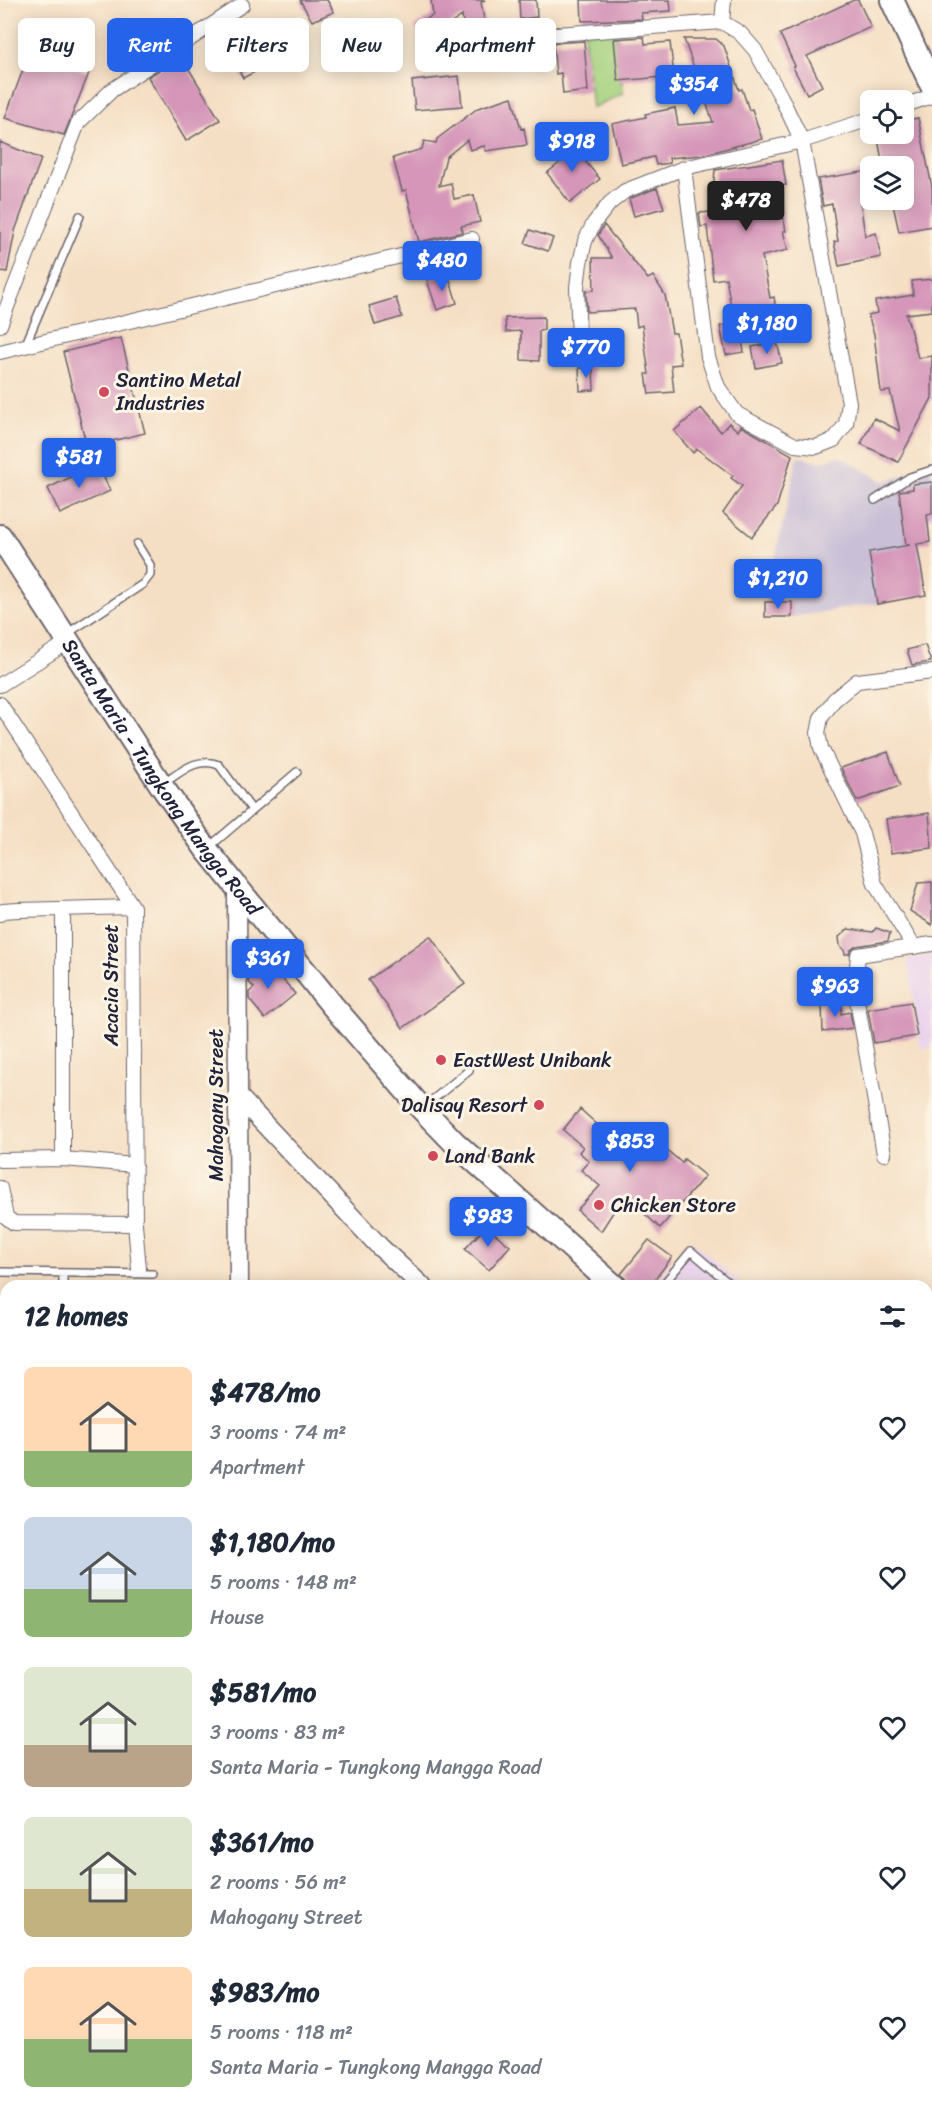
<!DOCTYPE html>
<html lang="en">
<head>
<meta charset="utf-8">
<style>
  :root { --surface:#fff; --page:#f2f2f3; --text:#1f2937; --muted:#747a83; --accent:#2563eb }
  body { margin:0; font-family:Sriracha,sans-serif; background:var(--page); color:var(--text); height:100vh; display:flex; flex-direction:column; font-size:22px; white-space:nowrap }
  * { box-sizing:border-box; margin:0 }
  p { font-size:20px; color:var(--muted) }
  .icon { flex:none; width:33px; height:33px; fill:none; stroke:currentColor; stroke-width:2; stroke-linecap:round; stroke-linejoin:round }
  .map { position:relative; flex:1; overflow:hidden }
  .drawer { position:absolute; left:0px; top:1280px; width:933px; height:836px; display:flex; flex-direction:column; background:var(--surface); border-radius:18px 18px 0 0; box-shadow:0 3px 15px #0003 }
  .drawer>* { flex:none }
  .banner { position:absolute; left:18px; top:18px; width:600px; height:54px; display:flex; gap:12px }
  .fabs { position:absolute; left:860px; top:90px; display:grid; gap:12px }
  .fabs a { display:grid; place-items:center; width:54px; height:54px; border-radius:9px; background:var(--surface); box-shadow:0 3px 15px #0003; font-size:30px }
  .price { position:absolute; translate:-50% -51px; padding:0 14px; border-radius:6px; background:var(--accent); color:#fff; font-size:20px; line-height:39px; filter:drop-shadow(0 2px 3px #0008) }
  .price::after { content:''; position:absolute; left:50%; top:36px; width:18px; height:14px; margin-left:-9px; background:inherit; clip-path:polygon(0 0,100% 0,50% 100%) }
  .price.selected { background:#222; color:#fff }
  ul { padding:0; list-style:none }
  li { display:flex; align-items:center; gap:18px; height:150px; padding:0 24px }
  li span { display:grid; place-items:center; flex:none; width:168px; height:120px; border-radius:9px; color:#555 }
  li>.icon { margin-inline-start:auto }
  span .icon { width:72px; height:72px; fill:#fffc; stroke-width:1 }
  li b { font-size:26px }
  h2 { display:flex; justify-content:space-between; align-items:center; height:72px; padding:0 24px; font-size:26px }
  .tag { padding:0 21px; border-radius:9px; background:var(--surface); box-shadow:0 3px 15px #0003; font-size:21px; line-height:54px }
  .tag.selected { background:var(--accent); color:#fff }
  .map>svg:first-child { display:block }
  .built { fill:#e9d2ed }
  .industrial { fill:#c9bfd7 }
  .green { fill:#a5d17e; stroke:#647a5c; stroke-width:1.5 }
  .building { fill:#d596b9 }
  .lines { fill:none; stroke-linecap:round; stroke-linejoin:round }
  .service-casing { stroke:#6c646b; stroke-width:10 }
  .minor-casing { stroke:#6c646b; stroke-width:16 }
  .tertiary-casing { stroke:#6c646b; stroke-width:21 }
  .primary-casing { stroke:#6c646b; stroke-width:26 }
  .service { stroke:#fff; stroke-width:7 }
  .minor { stroke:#fff; stroke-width:14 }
  .tertiary { stroke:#fff; stroke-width:18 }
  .primary { stroke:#fff; stroke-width:22 }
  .poi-dot { fill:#d1495b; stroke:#fcf5e5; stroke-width:2 }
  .labels { text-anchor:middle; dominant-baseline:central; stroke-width:6; stroke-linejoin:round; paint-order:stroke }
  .poi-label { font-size:20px; fill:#22223b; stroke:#fcf5e5; text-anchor:start }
  .street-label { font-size:20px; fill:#22223b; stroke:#fcf5e5 }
</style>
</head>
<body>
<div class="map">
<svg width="932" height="2114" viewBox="0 0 932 2114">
  <rect width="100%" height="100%" fill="#fcf5e5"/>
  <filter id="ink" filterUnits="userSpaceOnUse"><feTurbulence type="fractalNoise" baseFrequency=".0167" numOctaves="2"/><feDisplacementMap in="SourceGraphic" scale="12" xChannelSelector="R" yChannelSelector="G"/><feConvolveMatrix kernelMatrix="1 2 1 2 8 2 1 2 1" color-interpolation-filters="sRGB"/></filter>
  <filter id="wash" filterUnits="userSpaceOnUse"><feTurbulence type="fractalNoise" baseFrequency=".008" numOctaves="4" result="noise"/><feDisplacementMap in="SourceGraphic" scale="24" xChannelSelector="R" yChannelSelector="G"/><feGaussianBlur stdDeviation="1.35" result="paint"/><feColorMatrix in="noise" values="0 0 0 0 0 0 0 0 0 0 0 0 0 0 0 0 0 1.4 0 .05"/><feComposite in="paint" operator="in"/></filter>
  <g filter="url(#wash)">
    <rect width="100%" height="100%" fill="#f5dfc4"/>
    <path class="built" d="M 932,955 L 932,1047 L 921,1049 L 907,959 Z
      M 691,1240 L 743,1285 L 653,1286 Z"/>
    <path class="industrial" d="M 798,456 L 819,462 L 839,456 L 884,482 L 932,465 L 932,517 L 927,518 L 930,542 L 919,544 L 926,595 L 792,617 L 765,616 L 765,602 Z"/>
    <path class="green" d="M 616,31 L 623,93 L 592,108 L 584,32 Z"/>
    <g id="blocks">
      <path class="building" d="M 300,0 L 327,0 L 334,12 L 312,21 Z
        M 431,0 L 485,0 L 481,2 L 486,30 L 473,31 L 465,34 L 462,16 L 425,41 L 415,27 L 433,15 Z
        M 519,0 L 536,0 L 537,17 L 520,19 Z
        M 581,0 L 670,0 L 671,11 L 641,13 L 642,19 L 582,21 Z
        M 854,0 L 858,0 L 871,27 L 807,56 L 822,86 L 807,94 L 793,67 L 795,66 L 780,34 Z
        M 255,20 L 276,61 L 243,78 L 220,36 Z
        M 644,37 L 645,44 L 670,42 L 674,76 L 618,81 L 614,39 Z
        M 684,39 L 716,39 L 724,46 L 739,90 L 742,89 L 749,110 L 752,109 L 762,139 L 702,155 L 669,158 L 670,163 L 656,165 L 654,157 L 621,164 L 612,124 L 646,117 L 645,114 L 675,108 L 678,125 L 713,122 Z
        M 584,41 L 588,91 L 563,94 L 561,73 L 556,74 L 553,43 Z
        M 30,51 L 89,73 L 64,135 L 5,118 Z
        M 181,56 L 220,120 L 186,141 L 148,77 Z
        M 459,76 L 462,106 L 415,110 L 412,81 Z
        M 512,97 L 521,129 L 524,128 L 527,145 L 486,151 L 484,146 L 470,150 L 467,140 L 446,157 L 439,186 L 451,183 L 454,199 L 474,195 L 480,222 L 461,226 L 463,232 L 419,242 L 406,190 L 402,191 L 393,158 L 422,149 L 424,141 L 436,143 L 437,139 L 478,108 Z
        M 918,118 L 932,187 L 932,226 L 899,232 L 892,200 L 903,200 L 903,166 L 883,166 L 877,134 L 903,134 L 903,121 Z
        M 568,141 L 600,179 L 570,203 L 547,173 L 561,162 L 553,153 Z
        M 0,142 L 41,159 L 15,231 L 7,272 L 0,271 Z
        M 782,160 L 786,185 L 777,186 L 786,231 L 783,231 L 788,250 L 762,256 L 770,298 L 774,297 L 776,311 L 733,318 L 726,278 L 713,280 L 707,226 L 701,227 L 699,213 L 711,212 L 715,170 Z
        M 868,171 L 870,198 L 860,200 L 865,236 L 876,233 L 881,257 L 839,266 L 834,242 L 838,241 L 832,204 L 823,206 L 818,179 Z
        M 657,188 L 664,208 L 634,216 L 629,199 Z
        M 604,225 L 648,279 L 653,276 L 665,295 L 672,333 L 676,333 L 681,364 L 671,365 L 674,392 L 649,394 L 646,374 L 649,374 L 642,325 L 637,327 L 635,309 L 587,312 L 586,291 L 594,290 L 593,258 L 612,258 L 598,235 Z
        M 530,230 L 553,238 L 548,251 L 525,243 Z
        M 448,274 L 457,303 L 437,310 L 427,280 Z
        M 932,279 L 932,311 L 906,314 L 918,358 L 932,356 L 932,398 L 898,462 L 861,444 L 874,418 L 900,431 L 890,391 L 881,392 L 874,334 L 868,315 L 877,313 L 875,301 L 913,295 L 912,281 Z
        M 396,298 L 402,317 L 375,325 L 369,306 Z
        M 544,317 L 544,330 L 539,331 L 539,361 L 521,360 L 521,331 L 506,332 L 505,318 Z
        M 739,323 L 744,352 L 726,355 L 720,326 Z
        M 121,338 L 145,433 L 87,447 L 63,352 Z
        M 777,342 L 782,363 L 756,368 L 752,347 Z
        M 593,367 L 594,390 L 580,391 L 579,368 Z
        M 701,408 L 721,432 L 729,423 L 738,431 L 741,426 L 792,455 L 777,506 L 752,537 L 723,513 L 742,486 L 731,478 L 733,476 L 697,449 L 693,453 L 674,431 Z
        M 98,464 L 110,491 L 60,514 L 48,488 Z
        M 932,482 L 932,514 L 927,515 L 930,542 L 917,544 L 926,595 L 877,604 L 869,552 L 910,545 L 906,545 L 899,491 L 913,489 L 913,484 Z
        M 765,602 L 792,602 L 792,617 L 765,617 Z
        M 925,645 L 931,662 L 912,665 L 907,650 Z
        M 888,752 L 900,786 L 857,801 L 841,768 Z
        M 929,813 L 932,848 L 891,853 L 886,819 Z
        M 932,882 L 932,925 L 910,911 L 918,883 Z
        M 876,928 L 890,933 L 888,941 L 856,946 L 851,950 L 849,954 L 845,954 L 844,950 L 840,946 L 839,937 L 848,929 L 873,932 Z
        M 430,936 L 465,984 L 403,1028 L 368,980 Z
        M 267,960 L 295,994 L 265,1019 L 249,999 L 249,992 L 254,988 L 249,982 L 249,976 Z
        M 833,1002 L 842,1005 L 841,1014 L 850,1012 L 853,1028 L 823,1032 L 822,1005 L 829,1005 Z
        M 911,1002 L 917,1036 L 874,1043 L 868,1009 Z
        M 580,1109 L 600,1127 L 603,1124 L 625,1142 L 638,1125 L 682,1163 L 684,1159 L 705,1176 L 660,1228 L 624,1195 L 601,1231 L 577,1210 L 600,1186 L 581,1170 L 589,1161 L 579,1152 L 583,1147 L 563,1130 Z
        M 486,1226 L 510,1246 L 489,1270 L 465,1249 Z
        M 649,1240 L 672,1257 L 650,1286 L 627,1286 L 627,1281 L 621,1274 Z"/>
    </g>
  </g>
  <g filter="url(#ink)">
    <use href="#blocks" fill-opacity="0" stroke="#6c646b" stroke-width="1.5"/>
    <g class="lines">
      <defs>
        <path id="service" d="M 25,346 L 80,216
          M 875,500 L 910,477 L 932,470
          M 68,633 L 143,584 L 150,575 L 150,565 L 137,544
          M 164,783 C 181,772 197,756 219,765 L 252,810
          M 208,848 L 297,772
          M 424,1107 L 469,1070
          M 0,1272 L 153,1274
          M 63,1273 L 63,1286
          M 662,1286 L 691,1251 L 732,1286
          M 927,1389 L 932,1381"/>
        <path id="minor" d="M 722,22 L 724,0
          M 474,40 L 722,22 L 740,33 L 755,50 L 781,97 L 802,141 L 849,403 L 846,424 L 834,440 L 816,447 L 795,445 L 737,414 L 718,387 L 708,357 L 684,168
          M 903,106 L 932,96
          M 0,325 L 78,123 L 112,90 L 242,5
          M 579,341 L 577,287 L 580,263 L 585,241 L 594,223 L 610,203 L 625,191 L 684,168 L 802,141 L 870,119
          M 0,352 L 472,239
          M 0,685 L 68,642
          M 0,704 L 133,907 L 135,1224 L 139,1269
          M 0,914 L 3,911 L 18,910 L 133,907
          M 914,947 L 875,884 L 862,833 L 821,748 L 818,733 L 821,718 L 834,700 L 857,681 L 932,672
          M 884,1154 L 855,989 L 858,955 L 932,944
          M 63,1159 L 63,909
          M 0,1160 L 63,1159 L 135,1165
          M 0,1188 L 6,1217 L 14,1223 L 135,1224
          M 0,1653 L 6,1653
          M 0,1729 L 6,1729
          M 0,1802 L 6,1802
          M 927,1856 L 932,1856
          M 0,1873 L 6,1873
          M 927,2024 L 932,2024"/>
        <path id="tertiary" d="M 237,889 L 239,1286
          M 238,1096 L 380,1247 L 422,1286
          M 927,1718 L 932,1720
          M 0,2025 L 6,2025
          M 376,2109 L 376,2114"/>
        <g id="primary">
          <path d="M 892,0 L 932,86"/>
          <path id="s1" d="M 0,536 L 161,785 L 206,849 L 332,1005 L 422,1109 L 455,1143 L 614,1286"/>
          <path d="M 927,1475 L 932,1478"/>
        </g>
      </defs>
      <use href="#service" class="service-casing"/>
      <use href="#minor" class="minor-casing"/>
      <use href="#tertiary" class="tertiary-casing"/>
      <use href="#primary" class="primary-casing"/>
      <use href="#service" class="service"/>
      <use href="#minor" class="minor"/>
      <use href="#tertiary" class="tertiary"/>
      <use href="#primary" class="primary"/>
    </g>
  </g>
  <g class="poi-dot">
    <circle cx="104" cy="392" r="6"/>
    <circle cx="441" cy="1060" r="6"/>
    <circle cx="539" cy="1105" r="6"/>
    <circle cx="433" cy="1156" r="6"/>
    <circle cx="599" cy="1205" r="6"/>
  </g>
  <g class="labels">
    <g class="poi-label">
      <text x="116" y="380">Santino Metal<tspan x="116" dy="23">Industries</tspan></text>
      <text x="453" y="1060">EastWest Unibank</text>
      <text x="527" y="1105" text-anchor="end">Dalisay Resort</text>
      <text x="445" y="1156">Land Bank</text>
      <text x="611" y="1205">Chicken Store</text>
    </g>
    <g class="street-label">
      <text stroke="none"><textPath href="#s1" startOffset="290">Santa Maria - Tungkong Mangga Road</textPath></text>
      <text transform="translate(111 985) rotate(-90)">Acacia Street</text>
      <text transform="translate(216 1105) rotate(-90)">Mahogany Street</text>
    </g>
  </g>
</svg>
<div class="fabs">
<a><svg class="icon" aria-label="locate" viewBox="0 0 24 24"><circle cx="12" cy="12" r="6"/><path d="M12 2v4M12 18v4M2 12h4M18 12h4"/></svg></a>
<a><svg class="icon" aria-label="layers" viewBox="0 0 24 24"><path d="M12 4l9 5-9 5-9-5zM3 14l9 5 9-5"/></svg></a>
</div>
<b class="price" style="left:694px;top:116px">$354</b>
<b class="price" style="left:572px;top:173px">$918</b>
<b class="price selected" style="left:746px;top:232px">$478</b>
<b class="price" style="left:442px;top:292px">$480</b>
<b class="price" style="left:767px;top:355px">$1,180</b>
<b class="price" style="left:586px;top:379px">$770</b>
<b class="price" style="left:79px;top:489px">$581</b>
<b class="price" style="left:778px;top:610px">$1,210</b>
<b class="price" style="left:268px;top:990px">$361</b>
<b class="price" style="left:835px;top:1018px">$963</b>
<b class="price" style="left:630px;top:1173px">$853</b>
<b class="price" style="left:488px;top:1248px">$983</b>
<div class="banner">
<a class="tag">Buy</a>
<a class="tag selected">Rent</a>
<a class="tag">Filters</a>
<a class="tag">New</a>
<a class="tag">Apartment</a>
</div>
<section class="drawer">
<h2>12 homes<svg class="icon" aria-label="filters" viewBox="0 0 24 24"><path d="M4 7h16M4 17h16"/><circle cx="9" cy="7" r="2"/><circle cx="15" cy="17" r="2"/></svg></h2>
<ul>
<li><span style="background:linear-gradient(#ffd9b3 70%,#8fb573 0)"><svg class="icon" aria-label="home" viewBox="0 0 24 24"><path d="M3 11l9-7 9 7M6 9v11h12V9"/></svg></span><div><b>$478/mo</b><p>3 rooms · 74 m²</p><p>Apartment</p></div><svg class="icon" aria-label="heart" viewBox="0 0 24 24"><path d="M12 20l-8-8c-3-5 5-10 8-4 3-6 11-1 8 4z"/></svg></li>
<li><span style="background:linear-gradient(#c9d6e8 60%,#8fb573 0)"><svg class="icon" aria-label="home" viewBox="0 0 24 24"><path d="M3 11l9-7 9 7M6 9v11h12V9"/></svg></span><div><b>$1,180/mo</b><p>5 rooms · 148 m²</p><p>House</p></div><svg class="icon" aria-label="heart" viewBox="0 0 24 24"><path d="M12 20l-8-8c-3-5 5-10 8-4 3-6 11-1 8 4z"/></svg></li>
<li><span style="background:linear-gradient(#dfe7d0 65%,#b9a48a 0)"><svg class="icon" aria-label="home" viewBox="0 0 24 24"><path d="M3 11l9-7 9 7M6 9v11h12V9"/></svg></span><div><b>$581/mo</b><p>3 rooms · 83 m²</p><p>Santa Maria - Tungkong Mangga Road</p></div><svg class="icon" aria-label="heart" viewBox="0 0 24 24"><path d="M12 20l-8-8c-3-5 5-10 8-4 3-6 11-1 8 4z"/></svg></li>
<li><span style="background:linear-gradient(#dfe7d0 60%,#c2b280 0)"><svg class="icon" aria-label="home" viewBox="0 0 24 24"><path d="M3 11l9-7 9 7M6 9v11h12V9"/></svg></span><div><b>$361/mo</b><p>2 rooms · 56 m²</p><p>Mahogany Street</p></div><svg class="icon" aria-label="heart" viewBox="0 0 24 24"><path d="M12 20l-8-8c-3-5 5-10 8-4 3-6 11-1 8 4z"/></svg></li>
<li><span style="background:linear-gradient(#ffd9b3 60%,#8fb573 0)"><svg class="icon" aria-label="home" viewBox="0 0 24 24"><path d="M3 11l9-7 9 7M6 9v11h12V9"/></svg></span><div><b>$983/mo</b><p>5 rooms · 118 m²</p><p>Santa Maria - Tungkong Mangga Road</p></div><svg class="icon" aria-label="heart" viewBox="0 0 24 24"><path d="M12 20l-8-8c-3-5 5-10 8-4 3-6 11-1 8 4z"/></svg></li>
</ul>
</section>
</div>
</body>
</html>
